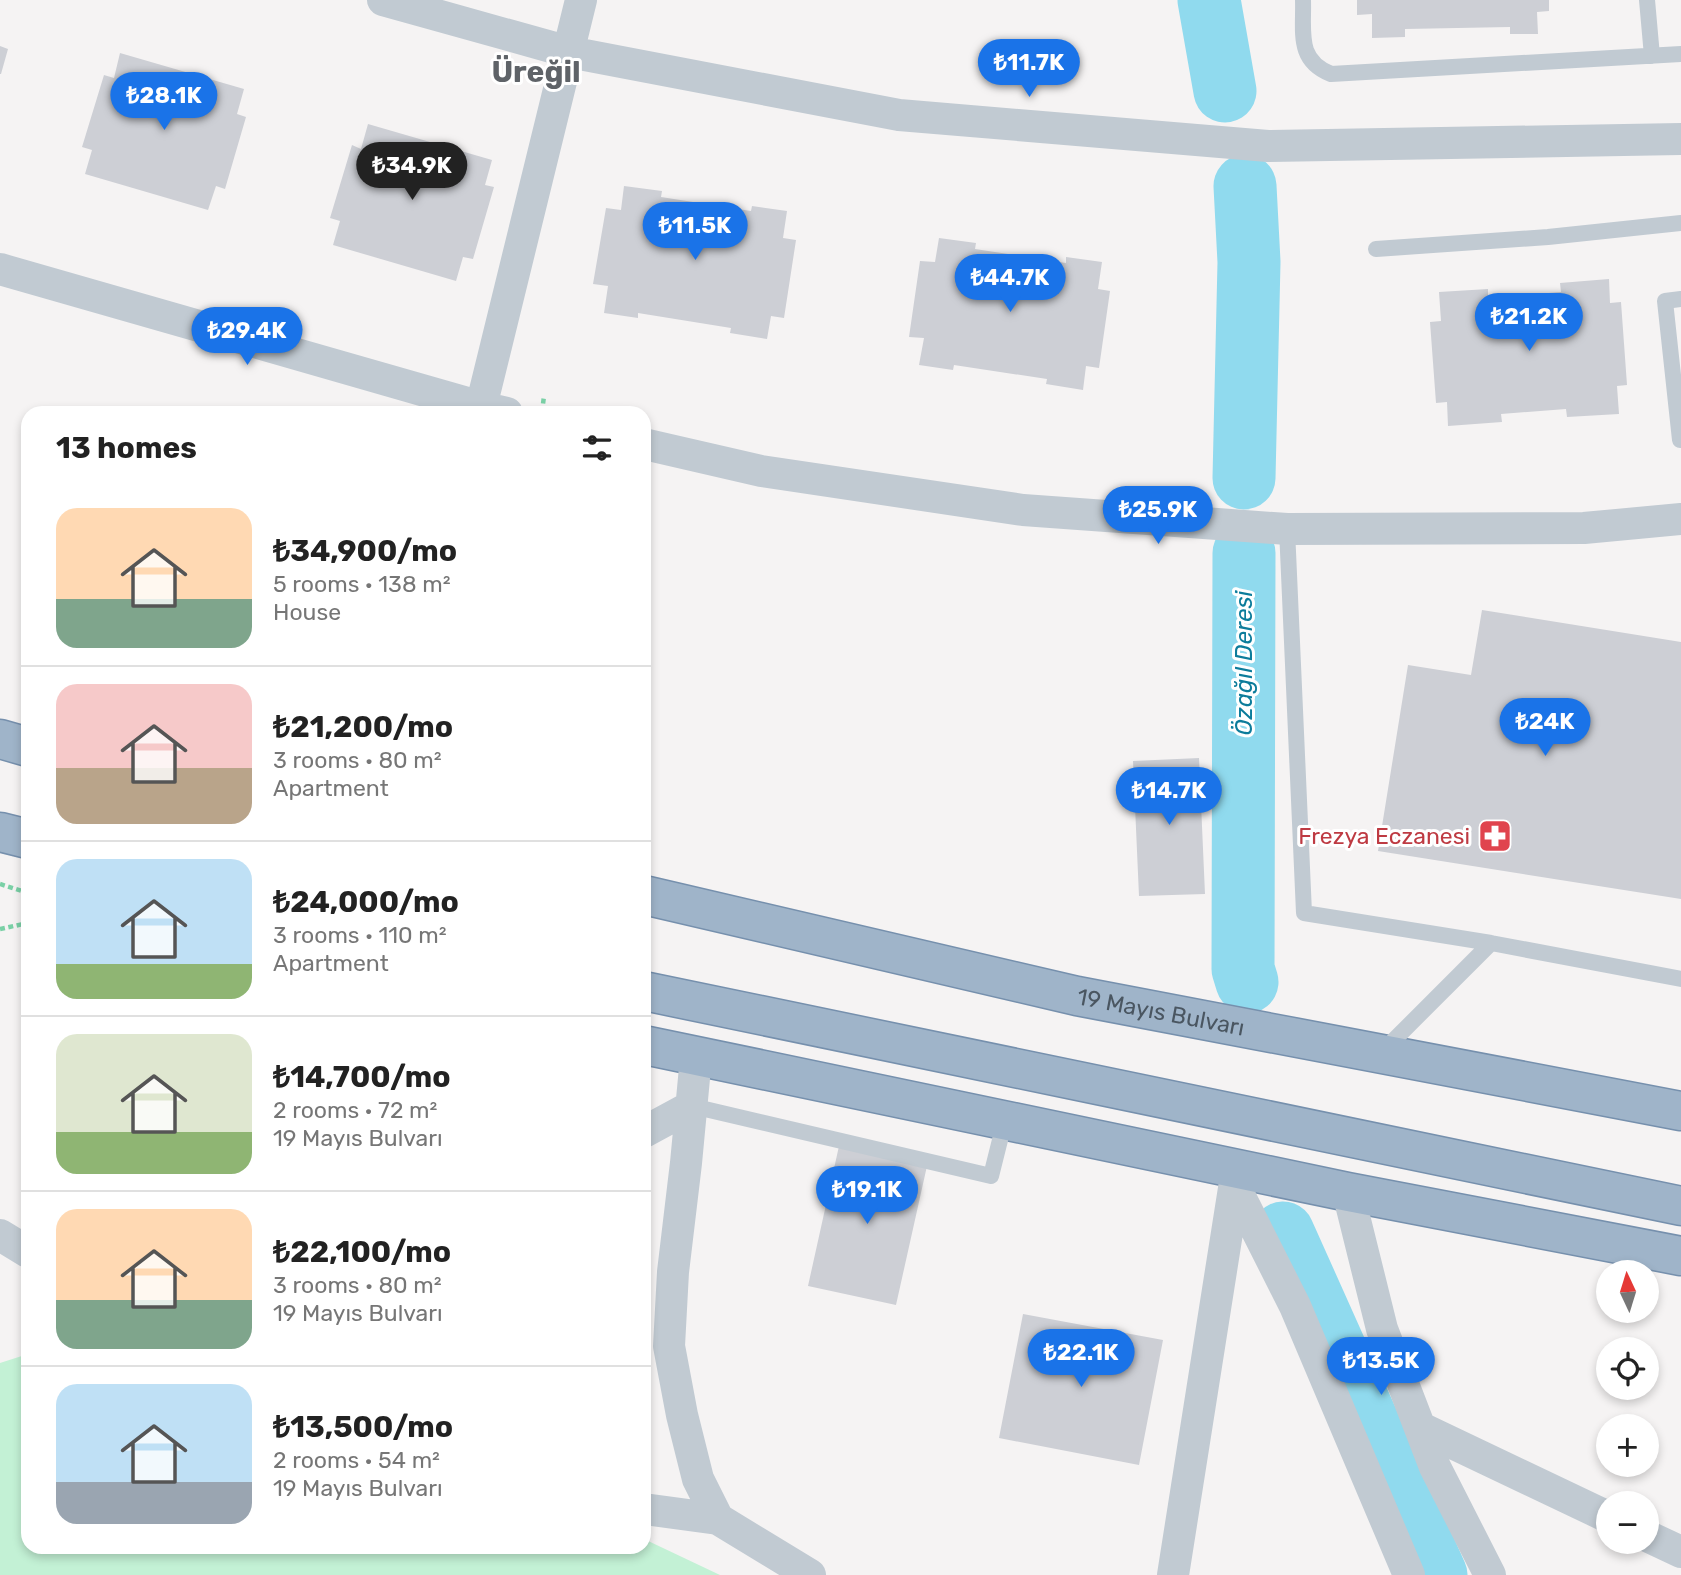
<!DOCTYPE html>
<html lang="en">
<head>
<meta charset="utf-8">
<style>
  :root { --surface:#fff; --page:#f2f2f2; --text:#222; --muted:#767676; --line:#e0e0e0; --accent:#1a73e8 }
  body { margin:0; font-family:Rubik,sans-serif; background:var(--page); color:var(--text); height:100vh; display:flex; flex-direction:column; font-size:26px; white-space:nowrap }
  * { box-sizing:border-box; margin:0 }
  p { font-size:23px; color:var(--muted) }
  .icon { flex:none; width:38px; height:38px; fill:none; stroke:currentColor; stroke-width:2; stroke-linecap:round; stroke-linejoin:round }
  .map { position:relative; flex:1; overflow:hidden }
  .sheet { position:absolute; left:21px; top:406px; width:630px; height:1148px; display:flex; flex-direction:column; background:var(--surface); border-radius:21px; box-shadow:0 4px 10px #0003 }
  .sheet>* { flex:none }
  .needle { width:46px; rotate:356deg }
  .buttons { position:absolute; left:1596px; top:1260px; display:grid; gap:14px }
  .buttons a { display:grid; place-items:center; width:63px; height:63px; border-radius:50%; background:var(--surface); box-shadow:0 4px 10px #0003; font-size:35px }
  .price { position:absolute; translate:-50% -60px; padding:0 16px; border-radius:24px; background:var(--accent); color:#fff; font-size:23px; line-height:46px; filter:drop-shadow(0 2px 4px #0008) }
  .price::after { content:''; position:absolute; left:50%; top:42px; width:21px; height:16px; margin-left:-10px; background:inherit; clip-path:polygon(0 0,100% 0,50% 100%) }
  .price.active { background:#222; color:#fff }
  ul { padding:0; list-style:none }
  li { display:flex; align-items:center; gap:21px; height:175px; padding:0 35px }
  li+li { border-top:2px solid var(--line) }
  li span { display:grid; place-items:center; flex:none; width:196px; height:140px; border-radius:21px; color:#555 }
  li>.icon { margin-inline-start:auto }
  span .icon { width:84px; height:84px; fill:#fffc; stroke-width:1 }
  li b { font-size:30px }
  h2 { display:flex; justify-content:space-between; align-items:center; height:84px; padding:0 35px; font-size:30px }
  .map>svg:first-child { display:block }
  .green { fill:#c3f1d5 }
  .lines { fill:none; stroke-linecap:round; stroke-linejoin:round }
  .river { stroke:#90daee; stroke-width:63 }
  .building { fill:#cdcfd5 }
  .trunk-casing { stroke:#7690ad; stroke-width:41 }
  .path { stroke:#7ad0a6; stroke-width:4.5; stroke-dasharray:5 3.5; stroke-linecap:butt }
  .service { stroke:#c1cad2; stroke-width:16 }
  .minor { stroke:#c1cad2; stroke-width:32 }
  .trunk { stroke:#9fb4c9; stroke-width:38 }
  .labels { text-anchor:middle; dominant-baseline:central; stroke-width:6; stroke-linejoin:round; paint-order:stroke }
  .health-label { font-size:23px; fill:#be3a42; stroke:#fff; text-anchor:end }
  .street-label { font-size:23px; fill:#4a5661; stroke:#fff }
  .water-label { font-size:24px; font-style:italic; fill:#0c7c9b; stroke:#fff }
  .district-label { font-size:30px; font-weight:bold; fill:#5f6368; stroke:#fff }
</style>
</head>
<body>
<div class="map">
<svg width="1681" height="1575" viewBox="0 0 1681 1575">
  <rect width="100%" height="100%" fill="#f5f3f3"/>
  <path class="green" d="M 28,1354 L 28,1547 L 644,1547 L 644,1539 L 720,1575 L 0,1575 L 0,1363 Z"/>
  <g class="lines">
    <path class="river" d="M 1209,0 L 1225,91
      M 1244,478 L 1249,262 L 1245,186
      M 1244,553 L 1243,969 L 1247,982
      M 1283,1233 L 1436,1575"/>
  </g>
  <path class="building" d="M 1357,0 L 1549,0 L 1549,11 L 1537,12 L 1538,34 L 1510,34 L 1510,27 L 1405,29 L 1405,37 L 1372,38 L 1372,14 L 1357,15 Z
    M 0,46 L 8,49 L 1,74 L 0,74 Z
    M 120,53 L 244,89 L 237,114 L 246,117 L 225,189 L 216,186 L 208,210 L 85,174 L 92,150 L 82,147 L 104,75 L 114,78 Z
    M 368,124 L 492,160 L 485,185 L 494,187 L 473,259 L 463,257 L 456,281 L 333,245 L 340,221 L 330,218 L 352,145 L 361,149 Z
    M 624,186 L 662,191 L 661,197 L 751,211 L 752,206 L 787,211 L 783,238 L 796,240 L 784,318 L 771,316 L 767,339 L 730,333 L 731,328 L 638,313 L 638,318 L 604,313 L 608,286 L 593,284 L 606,208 L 621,210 Z
    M 939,238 L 976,243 L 975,249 L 1066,263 L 1066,257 L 1102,262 L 1098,289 L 1110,291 L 1099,368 L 1086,366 L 1083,390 L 1046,384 L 1047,379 L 954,365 L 953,370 L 919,365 L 924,338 L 909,337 L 920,261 L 935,262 Z
    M 1609,279 L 1610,303 L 1621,302 L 1627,385 L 1617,386 L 1619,414 L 1567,417 L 1566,409 L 1501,414 L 1502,422 L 1448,426 L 1447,402 L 1436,403 L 1430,322 L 1441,321 L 1439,292 L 1488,289 L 1488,298 L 1561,292 L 1560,283 Z
    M 1482,610 L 1681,642 L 1681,899 L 1378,851 L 1408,665 L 1471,675 Z
    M 1199,758 L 1205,894 L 1139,896 L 1133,761 Z
    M 839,1146 L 927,1166 L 896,1305 L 808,1286 Z
    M 1023,1314 L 1163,1340 L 1139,1465 L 999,1438 Z"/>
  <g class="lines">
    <defs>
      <g id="trunk">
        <path d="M 0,739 L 28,747"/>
        <path d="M 0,832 L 28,839"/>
        <path id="s1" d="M 644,895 L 1077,996 L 1681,1111"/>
        <path d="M 644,991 L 1681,1206"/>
        <path d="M 644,1045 L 1348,1192 L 1681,1256"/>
      </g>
    </defs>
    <use href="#trunk" class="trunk-casing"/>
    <path class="path" d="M 542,412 L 544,396
      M 0,884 L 28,893
      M 0,929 L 28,923"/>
    <path class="service" d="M 1303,0 C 1304,32 1296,60 1331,74 L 1681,54
      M 1647,0 L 1652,56
      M 1376,249 L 1548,237 L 1681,223
      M 1680,440 L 1665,301 L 1681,299
      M 1287,529 L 1304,913 L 1491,943 L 1681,979
      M 1381,1053 L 1491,943
      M 692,1106 L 991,1176 L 1005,1120"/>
    <path class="minor" d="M 383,0 L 569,52 L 899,115 L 1268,146 L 1681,139
      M 0,269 L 481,407 L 507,413
      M 481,407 L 581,0
      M 644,444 L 761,471 L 1023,510 L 1287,529 L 1584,528 L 1681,519
      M 696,1057 L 686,1163 L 673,1272 L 669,1346 L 682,1415 L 698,1479 L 718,1519 L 810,1575
      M 644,1132 L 692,1106
      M 1235,1187 L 1295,1306 L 1409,1575
      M 1348,1192 L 1382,1329 L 1435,1467 L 1490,1575
      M 0,1235 L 28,1252
      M 1421,1428 L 1608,1517
      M 644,1509 L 718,1519
      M 1647,1536 L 1681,1552
      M 1173,1575 L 1235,1182"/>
    <use href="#trunk" class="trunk"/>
  </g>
  <defs>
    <symbol id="pharmacy-square" viewBox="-11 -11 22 22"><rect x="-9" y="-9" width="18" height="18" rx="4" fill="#e0444e" stroke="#fff"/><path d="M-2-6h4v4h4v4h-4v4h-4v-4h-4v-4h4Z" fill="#fff"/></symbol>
  </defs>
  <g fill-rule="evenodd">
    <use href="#pharmacy-square" x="1476" y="817" width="38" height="38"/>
  </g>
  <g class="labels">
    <g class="health-label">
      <text x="1470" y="836">Frezya Eczanesi</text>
    </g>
    <g class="street-label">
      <text stroke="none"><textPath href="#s1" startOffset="530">19 Mayıs Bulvarı</textPath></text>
    </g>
    <g class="water-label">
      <text transform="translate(1244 663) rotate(-90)">Özağıl Deresi</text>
    </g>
    <g class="district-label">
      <text x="536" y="72">Üreğil</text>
    </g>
  </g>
</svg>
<div class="buttons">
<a><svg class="needle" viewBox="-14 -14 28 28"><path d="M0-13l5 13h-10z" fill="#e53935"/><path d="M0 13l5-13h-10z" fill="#767676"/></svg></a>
<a><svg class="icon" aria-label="locate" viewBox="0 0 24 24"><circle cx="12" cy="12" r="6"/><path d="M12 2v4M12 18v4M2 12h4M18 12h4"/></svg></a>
<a>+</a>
<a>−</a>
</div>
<b class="price" style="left:1029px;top:99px">₺11.7K</b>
<b class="price" style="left:164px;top:132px">₺28.1K</b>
<b class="price active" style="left:412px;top:202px">₺34.9K</b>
<b class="price" style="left:695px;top:262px">₺11.5K</b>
<b class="price" style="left:1010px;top:314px">₺44.7K</b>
<b class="price" style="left:1529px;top:353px">₺21.2K</b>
<b class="price" style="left:247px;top:367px">₺29.4K</b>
<b class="price" style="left:1158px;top:546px">₺25.9K</b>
<b class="price" style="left:1545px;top:758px">₺24K</b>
<b class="price" style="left:1169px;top:827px">₺14.7K</b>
<b class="price" style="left:867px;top:1226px">₺19.1K</b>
<b class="price" style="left:1081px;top:1389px">₺22.1K</b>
<b class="price" style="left:1381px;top:1397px">₺13.5K</b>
<section class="sheet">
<h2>13 homes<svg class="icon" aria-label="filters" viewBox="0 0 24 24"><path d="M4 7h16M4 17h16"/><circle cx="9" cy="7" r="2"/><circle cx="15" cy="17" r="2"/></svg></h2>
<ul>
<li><span style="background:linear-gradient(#ffd9b3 65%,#7fa58c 0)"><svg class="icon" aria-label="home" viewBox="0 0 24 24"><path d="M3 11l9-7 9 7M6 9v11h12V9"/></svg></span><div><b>₺34,900/mo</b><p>5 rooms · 138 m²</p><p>House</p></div></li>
<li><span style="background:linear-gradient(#f6c9c9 60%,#b9a48a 0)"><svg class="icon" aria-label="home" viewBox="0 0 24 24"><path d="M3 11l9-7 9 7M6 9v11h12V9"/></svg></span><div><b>₺21,200/mo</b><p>3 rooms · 80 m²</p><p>Apartment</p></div></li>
<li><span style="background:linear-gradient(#bfe0f5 75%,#8fb573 0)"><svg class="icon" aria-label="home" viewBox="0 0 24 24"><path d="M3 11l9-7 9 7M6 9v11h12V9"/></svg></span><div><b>₺24,000/mo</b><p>3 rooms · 110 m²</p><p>Apartment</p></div></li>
<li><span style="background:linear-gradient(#dfe7d0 70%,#8fb573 0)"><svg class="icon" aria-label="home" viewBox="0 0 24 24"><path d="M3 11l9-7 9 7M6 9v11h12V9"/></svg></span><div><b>₺14,700/mo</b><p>2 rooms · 72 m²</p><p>19 Mayıs Bulvarı</p></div></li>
<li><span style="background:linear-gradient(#ffd9b3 65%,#7fa58c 0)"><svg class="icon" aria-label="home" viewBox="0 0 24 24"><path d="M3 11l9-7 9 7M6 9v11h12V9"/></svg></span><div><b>₺22,100/mo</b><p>3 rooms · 80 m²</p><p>19 Mayıs Bulvarı</p></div></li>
<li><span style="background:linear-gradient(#bfe0f5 70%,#9aa5b1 0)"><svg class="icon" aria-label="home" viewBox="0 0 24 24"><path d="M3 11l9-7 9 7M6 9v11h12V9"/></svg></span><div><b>₺13,500/mo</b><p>2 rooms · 54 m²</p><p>19 Mayıs Bulvarı</p></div></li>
</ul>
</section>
</div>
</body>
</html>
